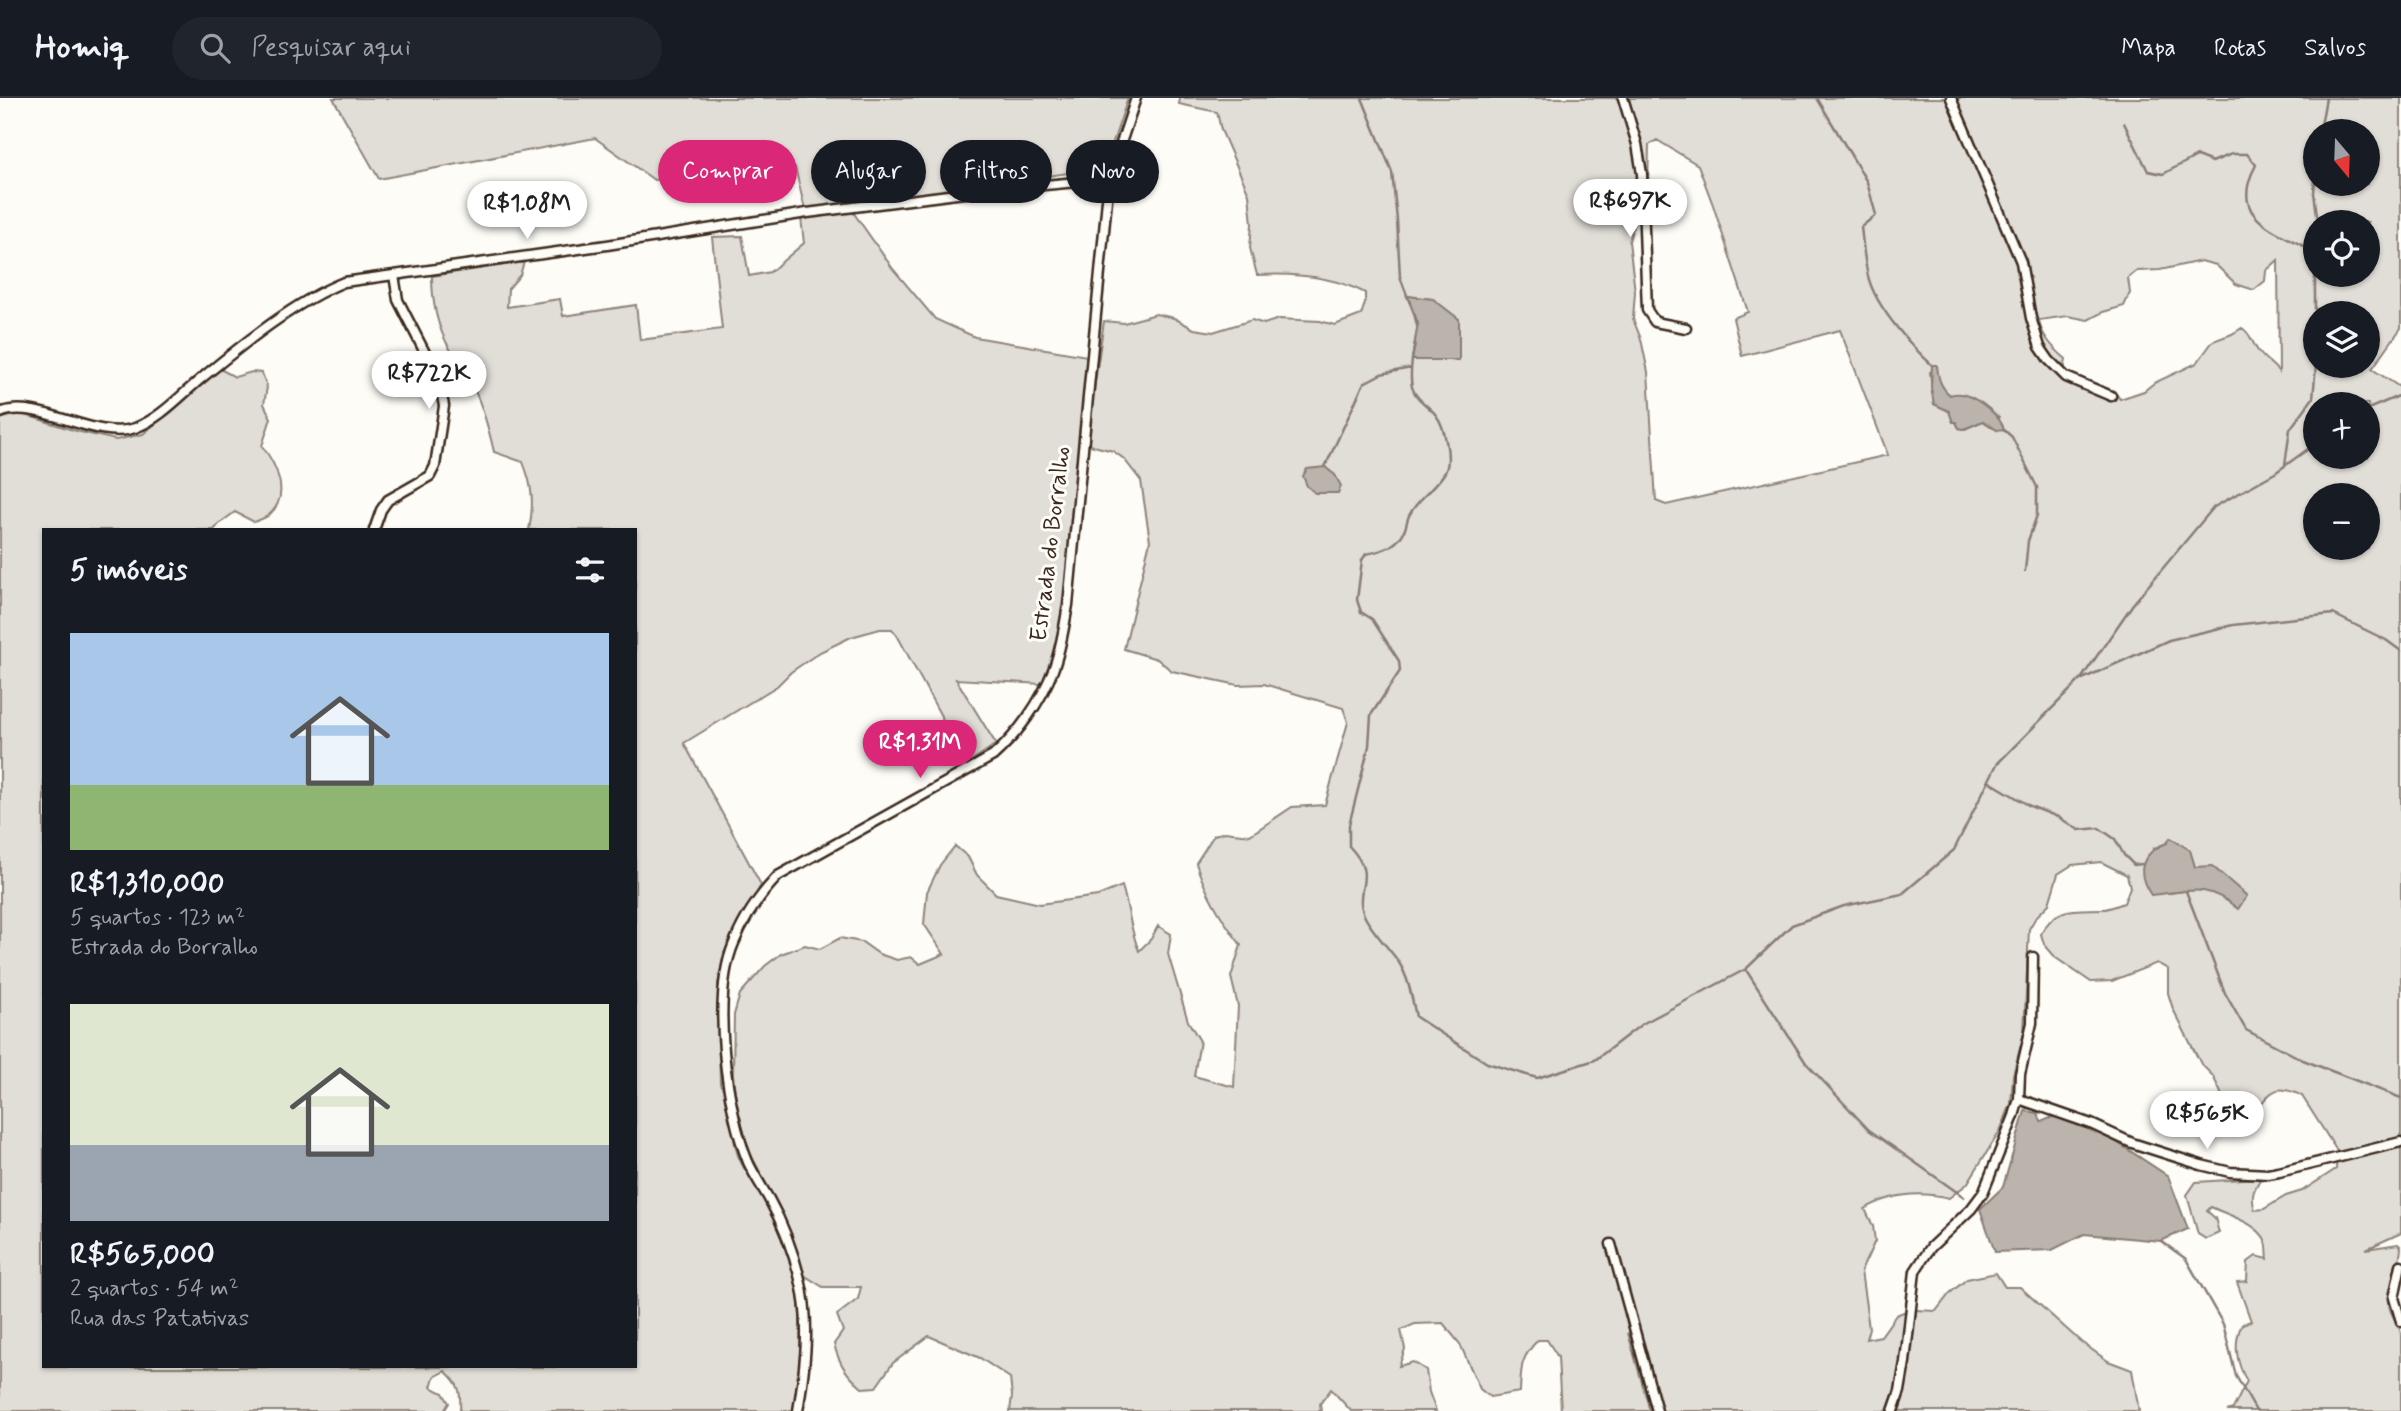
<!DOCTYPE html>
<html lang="pt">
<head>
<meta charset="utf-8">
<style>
  :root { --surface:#171b24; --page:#20242c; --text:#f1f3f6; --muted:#9ea1a6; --line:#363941; --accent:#db2777 }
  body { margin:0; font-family:Mynerve,sans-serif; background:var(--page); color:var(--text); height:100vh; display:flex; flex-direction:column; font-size:26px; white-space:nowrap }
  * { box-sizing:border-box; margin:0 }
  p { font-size:23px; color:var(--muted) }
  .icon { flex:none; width:38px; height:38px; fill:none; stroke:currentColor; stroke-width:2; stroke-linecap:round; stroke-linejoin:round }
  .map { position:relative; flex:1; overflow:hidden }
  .sheet { position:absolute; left:42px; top:430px; width:595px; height:840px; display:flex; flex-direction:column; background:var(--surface); border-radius:0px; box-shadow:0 2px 5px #0004 }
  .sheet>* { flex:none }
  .guide { position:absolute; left:658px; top:42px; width:665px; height:63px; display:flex; gap:14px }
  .needle { width:46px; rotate:161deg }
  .controls { position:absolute; left:2303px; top:21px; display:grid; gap:14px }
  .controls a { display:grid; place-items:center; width:77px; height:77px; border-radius:50%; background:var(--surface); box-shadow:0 2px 5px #0004; font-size:35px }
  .price { position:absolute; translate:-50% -60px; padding:0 16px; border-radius:24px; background:#fff; color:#222; font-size:23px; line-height:46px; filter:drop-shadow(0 2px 4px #0008) }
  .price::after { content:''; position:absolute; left:50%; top:42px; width:21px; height:16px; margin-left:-10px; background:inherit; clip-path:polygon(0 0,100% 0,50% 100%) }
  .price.active { background:var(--accent); color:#fff }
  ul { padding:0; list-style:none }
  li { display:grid; align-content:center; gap:14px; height:371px; padding:0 28px }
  li span { display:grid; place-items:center; height:217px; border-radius:0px; color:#555 }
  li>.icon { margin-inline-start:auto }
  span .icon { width:126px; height:126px; fill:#fffc; stroke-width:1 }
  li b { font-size:30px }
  h2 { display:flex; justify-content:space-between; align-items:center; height:84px; padding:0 28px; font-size:30px }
  .tag { padding:0 24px; border-radius:32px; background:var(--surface); box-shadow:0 2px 5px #0004; font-size:24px; line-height:63px }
  .tag.active { background:var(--accent); color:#fff }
  header { display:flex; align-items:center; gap:42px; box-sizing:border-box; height:98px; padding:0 35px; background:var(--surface); border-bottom:2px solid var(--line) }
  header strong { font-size:33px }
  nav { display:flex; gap:38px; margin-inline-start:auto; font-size:24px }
  .search { width:490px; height:63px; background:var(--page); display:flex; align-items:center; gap:18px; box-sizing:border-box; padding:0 24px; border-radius:38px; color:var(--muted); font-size:26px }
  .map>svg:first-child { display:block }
  .green { fill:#e1ded7; stroke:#8e847a; stroke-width:2; fill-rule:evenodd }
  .water { fill:#bbb4ad; stroke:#887d74; stroke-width:2 }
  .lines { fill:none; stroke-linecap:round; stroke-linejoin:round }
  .stream { stroke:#887d74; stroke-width:2.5 }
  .street-casing { stroke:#3b2a1e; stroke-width:13 }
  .street { stroke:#fdfcf7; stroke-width:8 }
  .labels { text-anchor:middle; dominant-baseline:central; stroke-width:6; stroke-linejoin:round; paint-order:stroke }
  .street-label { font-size:24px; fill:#3b2a1e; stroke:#fdfcf7 }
</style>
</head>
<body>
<header>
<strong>Homiq</strong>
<div class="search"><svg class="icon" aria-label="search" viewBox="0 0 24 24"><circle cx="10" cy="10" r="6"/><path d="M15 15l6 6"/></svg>Pesquisar aqui</div>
<nav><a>Mapa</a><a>Rotas</a><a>Salvos</a></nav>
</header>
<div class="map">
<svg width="2401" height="1313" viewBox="0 0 2401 1313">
  <rect width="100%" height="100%" fill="#fdfcf7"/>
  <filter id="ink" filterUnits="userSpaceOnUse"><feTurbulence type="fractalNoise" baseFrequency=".0143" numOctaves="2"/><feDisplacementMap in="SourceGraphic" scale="14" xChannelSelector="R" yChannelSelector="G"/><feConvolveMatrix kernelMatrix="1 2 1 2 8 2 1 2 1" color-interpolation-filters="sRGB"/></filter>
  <g filter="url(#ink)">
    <path class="green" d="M 333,0 L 1128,0 L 1104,70 L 805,112 L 795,69 L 654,82 L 595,40 L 379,81 Z
      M 1180,0 L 2401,0 L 2401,230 L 2372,271 L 2401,290 L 2401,1135 L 2366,1151 L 2398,1146 L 2401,1149 C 2401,1167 2389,1183 2389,1202 C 2388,1217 2399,1223 2401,1236 C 2401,1255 2401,1292 2401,1313 L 2227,1313 L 2233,1311 L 2247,1283 C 2236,1265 2233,1244 2242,1226 L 2251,1223 L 2237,1184 L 2247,1183 L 2248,1164 L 2256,1158 L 2268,1161 C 2267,1156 2268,1149 2266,1144 C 2259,1125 2227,1117 2211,1109 L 2207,1113 L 2215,1120 L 2219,1135 L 2206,1141 L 2198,1136 L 2187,1097 L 2196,1084 L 2261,1080 C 2254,1091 2250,1098 2255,1112 L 2264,1111 L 2286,1098 L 2302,1093 L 2336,1071 L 2337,1053 L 2302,998 C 2269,981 2269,1001 2250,1018 C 2246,1022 2240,1023 2234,1025 L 2225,1014 L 2221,995 L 2213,978 L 2201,966 L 2173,911 L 2168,895 L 2168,871 L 2157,865 L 2112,883 L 2091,884 L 2056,860 L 2044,846 L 2041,836 C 2056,807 2075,812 2103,811 C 2110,811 2117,807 2124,805 L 2130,789 L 2127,777 L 2101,764 L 2072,767 L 2058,776 L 2049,806 L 2036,819 L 2029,831 L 2024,935 L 2013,977 L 2011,1006 L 2000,1033 L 1967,1086 L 1949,1100 C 1919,1093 1892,1095 1865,1111 L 1873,1128 L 1875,1143 L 1861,1173 L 1869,1230 L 1866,1241 L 1881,1238 L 1896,1217 L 1906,1213 L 1907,1220 L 1897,1289 L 1888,1313 L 1661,1313 L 1638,1227 L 1628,1235 L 1650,1313 L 1561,1313 L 1558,1259 L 1547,1242 L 1538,1242 C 1520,1260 1521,1270 1520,1294 L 1490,1299 L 1480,1291 L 1460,1246 L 1443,1225 L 1415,1226 L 1401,1232 L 1405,1251 L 1399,1268 L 1413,1264 L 1426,1272 L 1429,1294 L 1436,1313 L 1351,1313 L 1331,1291 L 1320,1306 L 1321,1313 L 1010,1313 L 1012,1298 L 1010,1280 L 980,1260 L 929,1238 L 893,1265 L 876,1289 L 862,1290 C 847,1277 839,1266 834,1246 L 843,1233 L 837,1217 L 858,1201 L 861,1189 L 823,1189 L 804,1177 L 787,1126 L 749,1053 L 736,1004 L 733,976 L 734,917 L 740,896 L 765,868 L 781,856 L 805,847 L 820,851 L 840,840 L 862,844 L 879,856 L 897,862 L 911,859 L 920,866 L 944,856 L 924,826 L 927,794 L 940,767 L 955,748 L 968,759 L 977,777 L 996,796 L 1040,806 L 1098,798 L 1122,788 C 1129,810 1130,832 1139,853 L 1151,841 L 1158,828 L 1171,836 L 1168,856 L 1188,923 L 1200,943 L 1194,978 L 1234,989 L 1238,908 L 1231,879 L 1241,847 C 1222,822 1205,795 1196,765 L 1214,737 L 1225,734 L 1250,737 L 1292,709 L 1325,707 L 1348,624 L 1343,610 L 1264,586 L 1238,587 L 1172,573 L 1157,561 L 1124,551 L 1150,443 L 1141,383 L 1124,361 L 1113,353 L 1086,346 L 1104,223 L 1124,225 L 1156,216 L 1174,220 L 1194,231 L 1213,234 L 1252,222 L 1264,226 L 1279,221 L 1320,223 L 1335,227 L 1361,217 L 1365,205 L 1365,195 C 1333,178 1293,175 1257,177 L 1250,150 L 1252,126 L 1249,96 L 1221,32 L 1217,14 L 1179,6 ZM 2315,33 L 2368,33 L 2368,86 L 2315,86 ZM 1657,42 L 1698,67 L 1713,107 L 1748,214 L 1733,220 L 1742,258 L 1840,232 L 1888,357 L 1666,407 L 1656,403 L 1648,274 L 1641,241 L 1633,221 L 1635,194 L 1629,143 L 1640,104 L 1648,92 L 1649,47 ZM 2315,124 L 2368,124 L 2368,177 L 2315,177 ZM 2278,162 L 2279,274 C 2273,267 2264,261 2258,253 C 2252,245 2251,235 2242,230 L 2232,236 L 2213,243 L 2197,265 L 2154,285 L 2144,293 L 2120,301 L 2114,293 L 2064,273 L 2066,261 C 2054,251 2041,238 2039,222 L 2068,218 L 2088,222 L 2103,214 L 2124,208 L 2130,195 L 2128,180 L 2137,173 L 2160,172 L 2201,163 L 2216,167 L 2236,186 L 2254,192 L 2265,183 L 2266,173 ZM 1407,198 L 1433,201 L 1412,262 L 1418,225 ZM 2315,215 L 2368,215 L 2368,268 L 2315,268 ZM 1937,270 C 1937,279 1943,295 1953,298 C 1959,299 1965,297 1970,299 C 1982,304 1989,313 1999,319 L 1997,332 L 1983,323 L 1965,331 L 1959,330 L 1956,324 L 1953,324 L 1949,313 L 1934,306 L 1930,274 ZM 2315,306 L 2368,306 L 2368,359 L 2315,359 ZM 2315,397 L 2368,397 L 2368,450 L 2315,450 ZM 2171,740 L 2189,752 L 2195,769 L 2238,810 C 2209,789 2205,790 2170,795 L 2154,750 L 2167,745 Z
      M 853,114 L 893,171 L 935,221 L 975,239 L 1087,258 L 1062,520 L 1055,553 L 1042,586 L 956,581 L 996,646 L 967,666 L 897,537 L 892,531 L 880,531 L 851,539 L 820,554 L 791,574 L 777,588 L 684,645 L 761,787 L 724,855 L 718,886 L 720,986 C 737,1009 728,1044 743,1068 C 748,1078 756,1085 761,1095 C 806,1170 805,1229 795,1313 L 460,1313 C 461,1294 460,1286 445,1273 L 434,1279 L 431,1289 L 443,1295 L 449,1305 L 444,1313 L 0,1313 L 0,321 L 18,316 L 29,318 L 76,333 L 116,342 L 143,336 L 220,271 L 235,279 L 252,274 L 262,275 L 267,289 L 264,306 L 271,320 L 262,348 C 276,366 291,397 270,416 C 266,420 259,422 254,424 L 235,414 L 220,425 L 214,432 L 44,432 L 44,1269 L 635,1269 L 635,432 L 529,432 C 534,406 533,389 523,364 L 494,354 C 489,332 483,308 472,287 C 466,274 457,263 450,251 C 437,229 432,203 432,178 L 524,164 L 520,177 L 508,191 L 507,209 L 560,201 L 563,218 L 636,207 L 640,242 L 722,231 L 712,139 L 742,138 L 749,178 L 770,174 L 804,145 L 801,120 Z
      M 1996,1175 L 2005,1189 L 2020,1189 L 2081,1244 L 2108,1263 L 2132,1272 L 2139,1313 L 1897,1313 L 1908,1268 L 1916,1212 L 1936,1213 L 1950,1195 L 1967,1181 Z"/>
    <path class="water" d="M 1407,198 L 1433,201 L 1459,221 L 1459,262 L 1412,262 L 1418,225 Z
      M 1932,267 L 1937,267 C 1938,279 1940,289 1950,297 C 1968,290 1999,315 2004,331 L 1997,332 L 1983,323 L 1964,331 L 1959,330 L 1956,324 L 1953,324 L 1949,313 L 1934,306 L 1931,289 Z
      M 1325,369 L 1335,377 L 1341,388 L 1338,395 L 1315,395 L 1307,388 L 1303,378 L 1307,371 Z
      M 2170,740 L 2190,752 L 2195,769 L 2212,768 L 2247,798 L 2238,811 C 2206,783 2188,794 2151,797 C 2135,774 2141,755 2167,745 Z
      M 2025,1013 L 2038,1015 L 2041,1024 L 2055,1018 L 2092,1028 L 2168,1078 L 2188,1131 L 2161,1143 L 2084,1136 L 2052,1152 L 1995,1154 L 1980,1111 L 2003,1089 Z"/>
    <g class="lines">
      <path class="stream" d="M 1362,0 L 1392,74 L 1397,122 L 1400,179 L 1410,205
        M 1817,0 L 1867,84 L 1876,117 L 1861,129 C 1863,145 1864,162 1868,178 C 1875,208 1910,247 1932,267
        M 2124,25 L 2148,73 L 2163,76 L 2197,58 L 2212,64 L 2232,56 L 2247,56 L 2256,67 C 2226,122 2278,133 2315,154
        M 2320,33 L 2326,0
        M 2315,80 L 2314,95 L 2318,124
        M 2315,175 L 2315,234
        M 1414,215 L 1417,228
        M 1415,245 C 1412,259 1409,275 1412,289 C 1416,302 1428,307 1436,317 C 1445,329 1452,362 1445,374 C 1436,390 1418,400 1410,416 C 1407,420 1407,426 1405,431 C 1399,448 1382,453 1366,456 L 1362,462 L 1357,502 L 1361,514 L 1372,521 L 1399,563 L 1400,573 L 1371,617 L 1369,648 L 1349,727 L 1349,748 C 1380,781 1351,790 1365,819 C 1372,833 1388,849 1398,863 C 1409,880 1412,900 1416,919 L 1487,965 L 1537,980 L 1595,962 L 1642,926 L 1746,871 L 1792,827 L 1844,808 L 1902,796 L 1954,752 L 1997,666 L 2080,582 L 2169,542 L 2233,527 L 2333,516 L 2386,542 L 2401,553
        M 2368,311 L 2401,297
        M 2003,331 L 2012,339 L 2037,389 L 2037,417 L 2028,443 L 2025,473
        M 2285,367 L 2290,331 L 2313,300 L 2316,268
        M 1325,369 L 1364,285 L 1381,276 L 1411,270
        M 2081,581 L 2133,506 L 2214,409 L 2275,375 L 2315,346
        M 1990,684 L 2030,708 L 2058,719 L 2079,732 L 2099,730 L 2115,741 L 2124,757 L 2134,767 L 2142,766
        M 2186,793 L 2225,895 L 2246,932 L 2303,962 L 2401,1000
        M 1746,872 L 1806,965 L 1869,1032 L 1964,1099
        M 2161,1143 L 2186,1161 L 2223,1226 L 2236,1278 L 2256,1313"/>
      <defs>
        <path id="street" d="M 1623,0 L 1637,46 L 1642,76 L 1647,212 L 1655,224 L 1686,230
          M 1951,0 L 2021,164 L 2031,220 L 2040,249 L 2049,262 L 2066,279 L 2111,298
          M 0,315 C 36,299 96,344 135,330 C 160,321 182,296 203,279 C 243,246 296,203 344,184 L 607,147 L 807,115 L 980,93 L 1109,81
          M 374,432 L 381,412 L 388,402 L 430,378 L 435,368 L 444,308 L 439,282 L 398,202 L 394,177
          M 2019,1001 L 2091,1026 L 2132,1045 L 2201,1067 L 2230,1074 L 2268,1076 L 2279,1074 L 2401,1044
          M 1611,1146 L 1657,1313
          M 2401,1167 L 2394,1200 L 2401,1223
          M 798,1313 C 805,1270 811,1224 800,1181 C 793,1153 783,1126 769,1101 C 762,1089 754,1077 748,1064 C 726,1010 711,899 734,845 C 744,820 759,798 778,778 L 993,658 C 1018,636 1041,604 1053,572 C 1061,552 1064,529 1068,507 L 1109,81 L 1136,0
          M 1893,1313 L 1900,1293 L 1905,1264 L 1915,1173 L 1931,1149 L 1971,1111 L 1983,1095 L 2014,1018 L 2019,1001 L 2020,976 L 2032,925 L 2033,859"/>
      </defs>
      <use href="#street" class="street-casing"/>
      <use href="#street" class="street"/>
    </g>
  </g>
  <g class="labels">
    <g class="street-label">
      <text transform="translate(1051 446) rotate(-83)">Estrada do Borralho</text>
    </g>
  </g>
</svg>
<div class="controls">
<a><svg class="needle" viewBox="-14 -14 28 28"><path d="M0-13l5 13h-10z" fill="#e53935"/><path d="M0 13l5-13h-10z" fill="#9ea1a6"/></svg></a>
<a><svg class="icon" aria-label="locate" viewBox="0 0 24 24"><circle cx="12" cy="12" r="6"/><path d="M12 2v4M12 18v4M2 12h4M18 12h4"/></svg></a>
<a><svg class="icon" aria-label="layers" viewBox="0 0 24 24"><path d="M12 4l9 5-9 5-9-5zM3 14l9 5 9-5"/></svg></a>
<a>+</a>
<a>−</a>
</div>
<b class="price" style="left:1630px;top:141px">R$697K</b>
<b class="price" style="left:527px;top:143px">R$1.08M</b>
<b class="price" style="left:429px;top:313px">R$722K</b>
<b class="price active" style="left:920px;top:682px">R$1.31M</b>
<b class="price" style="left:2207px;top:1053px">R$565K</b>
<div class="guide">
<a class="tag active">Comprar</a>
<a class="tag">Alugar</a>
<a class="tag">Filtros</a>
<a class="tag">Novo</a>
</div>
<section class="sheet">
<h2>5 imóveis<svg class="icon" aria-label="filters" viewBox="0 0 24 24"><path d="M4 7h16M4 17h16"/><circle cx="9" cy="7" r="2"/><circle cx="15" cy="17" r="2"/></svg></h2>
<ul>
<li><span style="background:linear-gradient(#a9c7e8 70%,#8fb573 0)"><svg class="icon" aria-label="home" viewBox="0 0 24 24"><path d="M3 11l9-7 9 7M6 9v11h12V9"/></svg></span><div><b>R$1,310,000</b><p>5 quartos · 123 m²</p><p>Estrada do Borralho</p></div></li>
<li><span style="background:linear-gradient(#dfe7d0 65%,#9aa5b1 0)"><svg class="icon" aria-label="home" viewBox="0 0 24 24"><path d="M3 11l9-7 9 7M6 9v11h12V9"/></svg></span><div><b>R$565,000</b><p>2 quartos · 54 m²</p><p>Rua das Patativas</p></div></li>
</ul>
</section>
</div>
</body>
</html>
